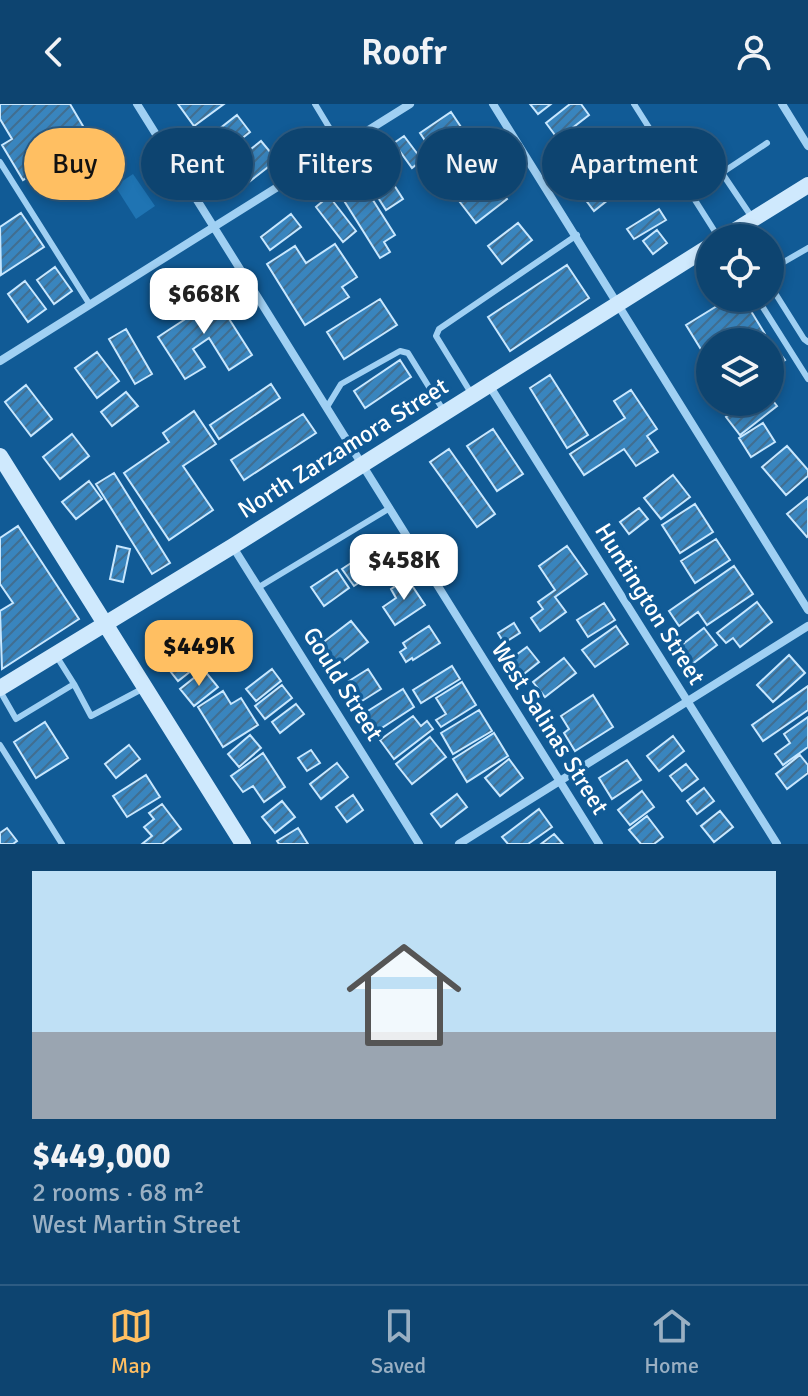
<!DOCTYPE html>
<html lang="en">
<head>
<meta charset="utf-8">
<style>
  :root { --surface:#0d4470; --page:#164b75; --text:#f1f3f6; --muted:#9ab0c3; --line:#2d5c83; --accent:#ffbf62 }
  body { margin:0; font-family:Signika,sans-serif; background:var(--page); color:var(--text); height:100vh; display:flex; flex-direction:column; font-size:30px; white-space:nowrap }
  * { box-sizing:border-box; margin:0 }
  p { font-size:26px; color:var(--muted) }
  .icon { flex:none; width:44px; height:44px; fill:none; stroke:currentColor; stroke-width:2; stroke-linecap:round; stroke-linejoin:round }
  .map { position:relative; height:740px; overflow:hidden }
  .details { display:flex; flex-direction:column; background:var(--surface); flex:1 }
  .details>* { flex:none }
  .hud { position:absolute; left:24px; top:24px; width:760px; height:72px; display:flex; gap:16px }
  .fabs { position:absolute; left:696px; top:120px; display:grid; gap:16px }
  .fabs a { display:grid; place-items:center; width:88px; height:88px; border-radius:50%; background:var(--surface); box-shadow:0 4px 12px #0003,0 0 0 2px var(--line); font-size:40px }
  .price { position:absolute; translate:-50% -68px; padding:0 18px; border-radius:16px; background:#fff; color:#222; font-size:26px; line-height:52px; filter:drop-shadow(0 2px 4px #0008) }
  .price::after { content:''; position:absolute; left:50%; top:48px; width:24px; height:18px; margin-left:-12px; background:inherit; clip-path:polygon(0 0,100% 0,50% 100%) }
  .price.active { background:var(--accent); color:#111 }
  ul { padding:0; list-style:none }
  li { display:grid; align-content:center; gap:16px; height:424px; padding:0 32px }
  li span { display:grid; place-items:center; height:248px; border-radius:0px; color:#555 }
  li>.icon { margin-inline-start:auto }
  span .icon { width:144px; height:144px; fill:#fffc; stroke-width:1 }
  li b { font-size:34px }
  .tag { padding:0 28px; border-radius:36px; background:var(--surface); box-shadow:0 4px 12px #0003,0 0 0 2px var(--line); font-size:28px; line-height:72px }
  .tag.active { background:var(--accent); color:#111 }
  header { display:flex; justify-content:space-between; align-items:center; height:104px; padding:0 32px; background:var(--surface); font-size:36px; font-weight:600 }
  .menu { display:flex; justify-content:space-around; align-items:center; height:112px; border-top:2px solid var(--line); background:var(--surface); font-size:22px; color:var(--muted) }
  .menu a { display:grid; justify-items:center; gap:4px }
  .menu .active { color:var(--accent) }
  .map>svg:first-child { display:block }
  .pitch { fill:#1f74b3 }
  .building { fill:url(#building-hatch); stroke:#c8e7fe; stroke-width:2 }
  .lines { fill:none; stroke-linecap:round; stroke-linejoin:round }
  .lane { stroke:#a0d0f3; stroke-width:6 }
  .street { stroke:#a0d0f3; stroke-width:8 }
  .secondary { stroke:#cfe9fd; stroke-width:16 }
  .labels { text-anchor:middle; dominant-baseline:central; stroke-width:7; stroke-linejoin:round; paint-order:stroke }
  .street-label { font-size:24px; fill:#fff; stroke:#115b96 }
</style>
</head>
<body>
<header><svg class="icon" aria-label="back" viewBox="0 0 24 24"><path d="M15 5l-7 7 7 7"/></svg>Roofr<svg class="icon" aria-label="person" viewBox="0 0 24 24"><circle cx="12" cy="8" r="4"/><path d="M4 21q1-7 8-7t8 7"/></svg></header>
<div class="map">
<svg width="808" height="740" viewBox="0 0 808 740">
  <defs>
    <pattern id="building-hatch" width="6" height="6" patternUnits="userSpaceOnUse" patternTransform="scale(2)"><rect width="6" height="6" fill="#3985be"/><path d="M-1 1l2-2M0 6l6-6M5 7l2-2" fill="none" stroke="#416e90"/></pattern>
  </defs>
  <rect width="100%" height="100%" fill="#115b96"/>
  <path class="pitch" d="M 133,70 L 155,102 L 136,115 L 115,82 Z"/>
  <path class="building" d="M 0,0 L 70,0 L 90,34 L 23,76 L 2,41 L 12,35 L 0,15 Z
    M 178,0 L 224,0 L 194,22 Z
    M 530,0 L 551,0 L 538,10 Z
    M 570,0 L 581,0 L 589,11 L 558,35 L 546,19 Z
    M 451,8 L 465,29 L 434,50 L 420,29 Z
    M 237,11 L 250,28 L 213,57 L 200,40 Z
    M 404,32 L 422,56 L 412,64 L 394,39 Z
    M 474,36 L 488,56 L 448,85 L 434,65 Z
    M 261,37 L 277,56 L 235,89 L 220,69 Z
    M 595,37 L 606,51 L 578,73 L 567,58 Z
    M 613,61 L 628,80 L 594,107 L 579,87 Z
    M 359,74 L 395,131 L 384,138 L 390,148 L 380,154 L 338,87 Z
    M 492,75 L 507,95 L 476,119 L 456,93 L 477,76 L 482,83 Z
    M 394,81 L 403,95 L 386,106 L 377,92 Z
    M 329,92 L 356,127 L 343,138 L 316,103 Z
    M 659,105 L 666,116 L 634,135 L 627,125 Z
    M 21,109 L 44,143 L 1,171 L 0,123 Z
    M 291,110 L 301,123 L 270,146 L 261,133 Z
    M 518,119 L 532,136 L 502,160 L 488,142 Z
    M 657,126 L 667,139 L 653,150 L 643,137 Z
    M 335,140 L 357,173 L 342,183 L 349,193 L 305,221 L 267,160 L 295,142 L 306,159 Z
    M 567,161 L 589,194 L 510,247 L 488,213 Z
    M 55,163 L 72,187 L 54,200 L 37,176 Z
    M 25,177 L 46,205 L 28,218 L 8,190 Z
    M 210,185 L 252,251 L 229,266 L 209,234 L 193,245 L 205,263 L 185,275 L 158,233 L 193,210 L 186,200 Z
    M 730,194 L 743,194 L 765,230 L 752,238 L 710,238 L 710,260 L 686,221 Z
    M 380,195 L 397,221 L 344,255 L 327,228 Z
    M 126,225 L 152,270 L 135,280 L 109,235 Z
    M 773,240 L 785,256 L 775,264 L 770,258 L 770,242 Z
    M 97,248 L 119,277 L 97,294 L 75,264 Z
    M 400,256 L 411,273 L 365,304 L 354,287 Z
    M 550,271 L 588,331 L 567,344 L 530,284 Z
    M 271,280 L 280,294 L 219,335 L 210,321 Z
    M 26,281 L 52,315 L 31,332 L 5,298 Z
    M 631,286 L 657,325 L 647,332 L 658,348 L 636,362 L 624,345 L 584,371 L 570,350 L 625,314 L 614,297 Z
    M 126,288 L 138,302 L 112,322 L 101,308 Z
    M 770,293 L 777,302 L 740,331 L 726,313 L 745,298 L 770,298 Z
    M 194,307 L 216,340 L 183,362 L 213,406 L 169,436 L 124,369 L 169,338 L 163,329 Z
    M 303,310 L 316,329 L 244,376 L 231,356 Z
    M 763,319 L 775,338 L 751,353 L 739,334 Z
    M 493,325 L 523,370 L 497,387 L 467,342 Z
    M 72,330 L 89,352 L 60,375 L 43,353 Z
    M 787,342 L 808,366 L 808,372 L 786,391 L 762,363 Z
    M 449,345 L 495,410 L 477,423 L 430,358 Z
    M 114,369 L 170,459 L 152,470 L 96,380 Z
    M 673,371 L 690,393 L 661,415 L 644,394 Z
    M 89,377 L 102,395 L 76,415 L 62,398 Z
    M 808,393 L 808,432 L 807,433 L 787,410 Z
    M 695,400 L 713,428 L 680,449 L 662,421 Z
    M 639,404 L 648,415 L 629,430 L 620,418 Z
    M 18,422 L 79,515 L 2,565 L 0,507 L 13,499 L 0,480 L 0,434 Z
    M 716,435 L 730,456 L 695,479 L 681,457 Z
    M 117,442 L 130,445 L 123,478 L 110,475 Z
    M 567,442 L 587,470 L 555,493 L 566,508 L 540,527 L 531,514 L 543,505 L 538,498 L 555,486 L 539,462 Z
    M 374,444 L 386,461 L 354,482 L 342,465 Z
    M 734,462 L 753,490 L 707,521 L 698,508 L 679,522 L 669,507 Z
    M 337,466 L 349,484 L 324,502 L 311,483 Z
    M 407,474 L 425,501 L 395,521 L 383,503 L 396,494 L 391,485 Z
    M 757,498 L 772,518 L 740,543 L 733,534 L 726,539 L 717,529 Z
    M 604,499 L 615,516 L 588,533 L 577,516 Z
    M 351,517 L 368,538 L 338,561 L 321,540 Z
    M 514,519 L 520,529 L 504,539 L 498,529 Z
    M 429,522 L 440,539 L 413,556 L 412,554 L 406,558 L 400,548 L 406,544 L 403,539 Z
    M 616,522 L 628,540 L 595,563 L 582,546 Z
    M 704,524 L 717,541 L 687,564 L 674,547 Z
    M 199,530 L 214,549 L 178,577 L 163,558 Z
    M 527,543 L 539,558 L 520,573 L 508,557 Z
    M 789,551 L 805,569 L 773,598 L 757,581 Z
    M 564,554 L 576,569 L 545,593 L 533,578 Z
    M 452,562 L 460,575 L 421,599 L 413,586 Z
    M 272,565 L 281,577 L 256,597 L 246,585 Z
    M 368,565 L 381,585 L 362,597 L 349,577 Z
    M 204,566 L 218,583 L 194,602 L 180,585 Z
    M 462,578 L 476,601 L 441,623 L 436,616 L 446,610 L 436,594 Z
    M 282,581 L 292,594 L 265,615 L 255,602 Z
    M 808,582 L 808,606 L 763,637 L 752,621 Z
    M 403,585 L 414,603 L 374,629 L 363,610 Z
    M 223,587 L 231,600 L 241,594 L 258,621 L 223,643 L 198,603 Z
    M 593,591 L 613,623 L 575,647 L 564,629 L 569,625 L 561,612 Z
    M 296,600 L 304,610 L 280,629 L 272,618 Z
    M 479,606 L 492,627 L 453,650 L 441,629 Z
    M 413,612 L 421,622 L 427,617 L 433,625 L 394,655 L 380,636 Z
    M 808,613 L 808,643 L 783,661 L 775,650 L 790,639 L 784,630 Z
    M 45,618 L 68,654 L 36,674 L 14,638 Z
    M 494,629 L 508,652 L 467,678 L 453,655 Z
    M 250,631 L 261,644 L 239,663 L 228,650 Z
    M 673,632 L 684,647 L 659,667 L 647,652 Z
    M 430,633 L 446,653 L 412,680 L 396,660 Z
    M 129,641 L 140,655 L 116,674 L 105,660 Z
    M 311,646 L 320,659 L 307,667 L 298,654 Z
    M 263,649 L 285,683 L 264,698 L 253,682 L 243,688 L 231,672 Z
    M 800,651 L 808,661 L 808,669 L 787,685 L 776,670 Z
    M 509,655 L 523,674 L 500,692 L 485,674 Z
    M 627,656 L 641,676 L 612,695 L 599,674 Z
    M 337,659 L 348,673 L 321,695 L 310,680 Z
    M 686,660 L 698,675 L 682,687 L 670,672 Z
    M 146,671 L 160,693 L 127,713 L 113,692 Z
    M 704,684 L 714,697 L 697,710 L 687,697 Z
    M 642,687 L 654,703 L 630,721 L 618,706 Z
    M 457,690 L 467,703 L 441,723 L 431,710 Z
    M 353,691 L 363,706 L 347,718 L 336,703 Z
    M 282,697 L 295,713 L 275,729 L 262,713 Z
    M 162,700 L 181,725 L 162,740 L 142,740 L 152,732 L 144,723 L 154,715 L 149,709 Z
    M 539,705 L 552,723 L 528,740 L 508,740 L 502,733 Z
    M 720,707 L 733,723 L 714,738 L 701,722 Z
    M 647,712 L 663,733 L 654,740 L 641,740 L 629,726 Z
    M 7,724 L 17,737 L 13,740 L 0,740 L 0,729 Z
    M 298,724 L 308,740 L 279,740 L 277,737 Z
    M 554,730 L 563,740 L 541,740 Z"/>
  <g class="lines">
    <path class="lane" d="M 315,0 L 341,43
      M 634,0 L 719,134
      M 0,58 L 90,201
      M 722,69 L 751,112
      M 705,80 L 767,39
      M 770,166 L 808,144
      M 770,181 L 804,235 L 808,238
      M 757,194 L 808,275
      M 471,289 L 436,232 L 439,225 L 577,131
      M 327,303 L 341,280 L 400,247 L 408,249 L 445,309
      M 259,483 L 390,404
      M 57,553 L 74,580
      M 0,587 L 16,615 L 74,580 L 91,612 L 142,585
      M 0,641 L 62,740"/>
    <path class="street" d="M 137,0 L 599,740
      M 493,0 L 808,506
      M 782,0 L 808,42
      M 0,257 L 410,0
      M 489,281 L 777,740
      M 233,443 L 419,740
      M 459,740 L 808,522"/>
    <path class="secondary" d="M 723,134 L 808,81
      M 0,352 L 243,740
      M 0,584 L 233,442 L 710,142"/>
  </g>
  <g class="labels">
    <g class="street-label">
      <text transform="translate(343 344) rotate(-32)">North Zarzamora Street</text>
      <text transform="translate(650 500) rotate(58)">Huntington Street</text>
      <text transform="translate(343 580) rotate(58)">Gould Street</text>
      <text transform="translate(550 624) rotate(58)">West Salinas Street</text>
    </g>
  </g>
</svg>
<div class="fabs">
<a><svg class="icon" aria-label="locate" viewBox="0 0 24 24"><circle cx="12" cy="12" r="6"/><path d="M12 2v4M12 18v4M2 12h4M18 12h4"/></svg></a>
<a><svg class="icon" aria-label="layers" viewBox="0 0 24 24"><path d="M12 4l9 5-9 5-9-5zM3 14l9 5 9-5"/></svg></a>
</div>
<b class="price" style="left:204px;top:232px">$668K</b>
<b class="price" style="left:404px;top:498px">$458K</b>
<b class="price active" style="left:199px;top:584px">$449K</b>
<div class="hud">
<a class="tag active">Buy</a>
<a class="tag">Rent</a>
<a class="tag">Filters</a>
<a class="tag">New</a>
<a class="tag">Apartment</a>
</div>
</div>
<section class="details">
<ul>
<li><span style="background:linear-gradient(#bfe0f5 65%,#9aa5b1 0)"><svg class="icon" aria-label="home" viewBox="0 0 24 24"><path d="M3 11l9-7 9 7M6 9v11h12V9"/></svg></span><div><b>$449,000</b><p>2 rooms · 68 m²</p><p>West Martin Street</p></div></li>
</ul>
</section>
<nav class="menu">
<a class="active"><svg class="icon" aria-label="map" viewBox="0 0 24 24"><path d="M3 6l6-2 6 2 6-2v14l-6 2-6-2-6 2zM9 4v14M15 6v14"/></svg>Map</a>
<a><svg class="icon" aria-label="saved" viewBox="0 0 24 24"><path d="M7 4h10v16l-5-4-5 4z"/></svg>Saved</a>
<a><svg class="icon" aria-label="home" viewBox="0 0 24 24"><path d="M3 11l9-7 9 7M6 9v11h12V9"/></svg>Home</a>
</nav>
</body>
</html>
